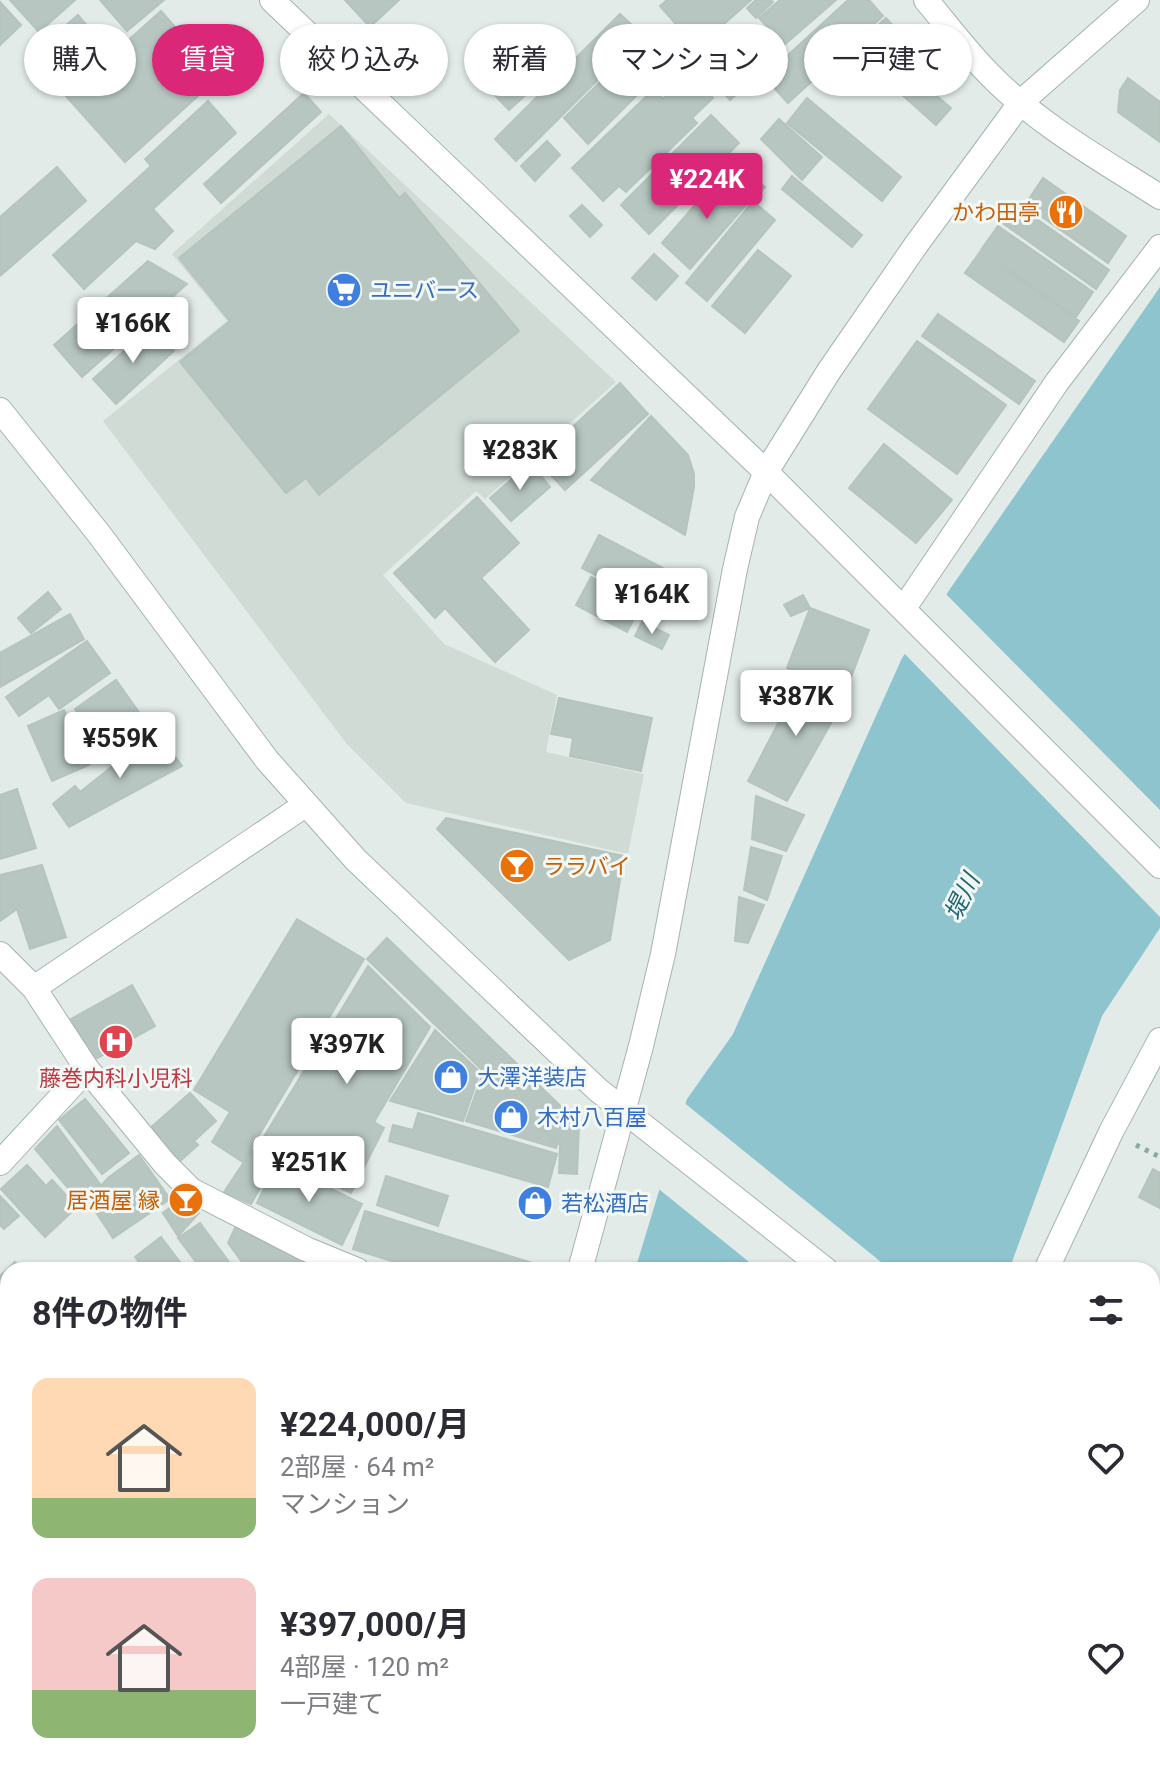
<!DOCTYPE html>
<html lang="ja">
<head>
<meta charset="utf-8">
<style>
  :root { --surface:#fff; --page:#f7f7f7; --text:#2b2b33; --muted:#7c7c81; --accent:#db2777 }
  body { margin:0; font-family:Roboto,"Noto Sans JP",sans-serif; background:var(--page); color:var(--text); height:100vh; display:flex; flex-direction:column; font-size:30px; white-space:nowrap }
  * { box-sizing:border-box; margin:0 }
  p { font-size:26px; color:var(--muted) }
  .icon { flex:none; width:44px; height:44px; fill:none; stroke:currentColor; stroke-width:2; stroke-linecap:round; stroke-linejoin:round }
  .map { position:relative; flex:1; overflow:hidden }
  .side { position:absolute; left:0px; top:1262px; width:1160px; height:514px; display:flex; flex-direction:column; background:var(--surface); border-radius:24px 24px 0 0; box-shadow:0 2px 6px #0004 }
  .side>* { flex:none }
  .top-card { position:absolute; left:24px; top:24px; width:1112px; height:72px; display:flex; gap:16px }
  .price { position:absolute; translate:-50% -68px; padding:0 18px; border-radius:8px; background:#fff; color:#222; font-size:26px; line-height:52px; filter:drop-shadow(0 2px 4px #0008) }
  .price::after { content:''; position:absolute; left:50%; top:48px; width:24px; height:18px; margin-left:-12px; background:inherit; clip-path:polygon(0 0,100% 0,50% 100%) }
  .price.selected { background:var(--accent); color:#fff }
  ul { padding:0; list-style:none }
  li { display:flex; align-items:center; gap:24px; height:200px; padding:0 32px }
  li span { display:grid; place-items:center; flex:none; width:224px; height:160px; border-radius:16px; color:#555 }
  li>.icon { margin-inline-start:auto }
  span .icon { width:96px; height:96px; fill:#fffc; stroke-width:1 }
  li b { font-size:34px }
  h2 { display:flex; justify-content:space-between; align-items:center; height:96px; padding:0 32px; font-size:34px }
  .tag { padding:0 28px; border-radius:36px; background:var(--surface); box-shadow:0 2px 6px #0004; font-size:28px; line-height:72px }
  .tag.selected { background:var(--accent); color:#fff }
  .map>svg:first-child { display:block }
  .built { fill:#d0dbd6 }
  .water { fill:#8dc4cd }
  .pier { fill:#e2ebe7 }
  .building { fill:#b7c6c0; stroke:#b5c4bd; stroke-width:2 }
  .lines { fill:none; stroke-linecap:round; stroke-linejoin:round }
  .minor-casing { stroke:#a5b3ae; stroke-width:26 }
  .path { stroke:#84ad9f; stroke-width:5; stroke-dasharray:4 6; stroke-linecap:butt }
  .minor { stroke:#fff; stroke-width:24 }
  .labels { text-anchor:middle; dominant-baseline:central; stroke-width:6; stroke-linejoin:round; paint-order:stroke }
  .food-label { font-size:22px; fill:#c56008; stroke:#f2f8f5; text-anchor:end }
  .shop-label { font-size:22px; fill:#366cbe; stroke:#f2f8f5; text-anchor:start }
  .health-label { font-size:22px; fill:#be3a42; stroke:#f2f8f5 }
  .water-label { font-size:24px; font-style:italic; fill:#216673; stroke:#f2f8f5 }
</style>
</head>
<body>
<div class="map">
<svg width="1160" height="1775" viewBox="0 0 1160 1775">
  <rect width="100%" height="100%" fill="#e2ebe7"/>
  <path class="built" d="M 329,114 L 616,382 L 485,499 L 476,491 L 383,575 L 444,644 L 557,695 L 546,752 L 644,774 L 628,854 L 406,803 L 346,743 L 103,421 L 227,321 L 172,254 Z"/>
  <path class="water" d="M 1160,287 L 1160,928 L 1102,1016 L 1009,1270 L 635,1270 L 687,1099 L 733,1034 L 902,658 Z
    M 498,1768 L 857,1768 L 855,1775 L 496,1775 Z"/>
  <path class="pier" d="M 943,591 L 1160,810 L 1160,917 L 902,651 Z
    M 682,1101 L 891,1270 L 759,1270 L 655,1186 Z"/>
  <path class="building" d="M 10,0 L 75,0 L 39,32 Z
    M 100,0 L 164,0 L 127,31 Z
    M 345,0 L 399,0 L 370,27 Z
    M 667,0 L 751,0 L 697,48 L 660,6 Z
    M 756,0 L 770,0 L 773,2 L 756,18 L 747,8 Z
    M 780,0 L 836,0 L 784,45 L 759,18 Z
    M 848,0 L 869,0 L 883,16 L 788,103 L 764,77 Z
    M 0,2 L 21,25 L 0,45 Z
    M 161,11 L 219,77 L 125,162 L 66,96 Z
    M 620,14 L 643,35 L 516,161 L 495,139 Z
    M 78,15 L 105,47 L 73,75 L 45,43 Z
    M 886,18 L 909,43 L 877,72 L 854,47 Z
    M 751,25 L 779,56 L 730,100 L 702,68 Z
    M 659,45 L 673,60 L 663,70 L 649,55 Z
    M 636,46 L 661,71 L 588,144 L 564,118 Z
    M 908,48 L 948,84 L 937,96 L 951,108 L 936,125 L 890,84 L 899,75 L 891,67 Z
    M 509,70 L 530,91 L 509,110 L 489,89 Z
    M 689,74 L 713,98 L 692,118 L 697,123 L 626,192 L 619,186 L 603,201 L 572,168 L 654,89 L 663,99 Z
    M 1128,78 L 1160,102 L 1160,142 L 1118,112 L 1120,90 Z
    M 304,93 L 321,112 L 221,203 L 204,184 Z
    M 807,98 L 901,177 L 882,201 L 787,123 Z
    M 208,101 L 236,133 L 153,209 L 173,231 L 155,249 L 136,241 L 84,289 L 53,255 L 151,166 L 145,159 Z
    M 711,115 L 739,143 L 649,234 L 621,205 Z
    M 779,119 L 822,157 L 802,180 L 761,139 Z
    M 341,126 L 399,198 L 405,193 L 519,331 L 319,495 L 306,478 L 286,493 L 180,362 L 230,321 L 179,258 Z
    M 547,141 L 560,155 L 535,181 L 521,166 Z
    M 57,167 L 86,201 L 0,276 L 0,217 Z
    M 723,173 L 752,198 L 690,269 L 662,243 Z
    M 752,176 L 765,187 L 755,198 L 742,187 Z
    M 792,176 L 862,235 L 852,247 L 782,189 Z
    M 1043,178 L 1126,236 L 1108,263 L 1025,205 Z
    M 753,201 L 775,220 L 707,301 L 686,283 Z
    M 1014,203 L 1109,270 L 1096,289 L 1001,222 Z
    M 582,205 L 602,225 L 590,237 L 570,216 Z
    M 998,226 L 1093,292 L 1076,317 L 981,250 Z
    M 758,250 L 791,276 L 745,333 L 712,306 Z
    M 980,252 L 1079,321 L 1064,342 L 965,273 Z
    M 654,254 L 678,276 L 656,300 L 632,278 Z
    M 148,261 L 187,284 L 82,377 L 54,345 Z
    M 938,314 L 1035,381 L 1019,404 L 922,336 Z
    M 151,327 L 174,351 L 116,404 L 93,379 Z
    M 917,341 L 1006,405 L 957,474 L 868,409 Z
    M 620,383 L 648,414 L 565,490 L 537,460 Z
    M 651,416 L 688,455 L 694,474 L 694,487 L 685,535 L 591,480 Z
    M 884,444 L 952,500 L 916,543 L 849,488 Z
    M 530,463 L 550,487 L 511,521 L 490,498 Z
    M 477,497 L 519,543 L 481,578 L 529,630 L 495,662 L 445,608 L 435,618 L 394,573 Z
    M 599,535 L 680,577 L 663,610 L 582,568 Z
    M 591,577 L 642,604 L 627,632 L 576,605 Z
    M 48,592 L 61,609 L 31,633 L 18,618 Z
    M 803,595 L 810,608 L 791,616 L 784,605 Z
    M 810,608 L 869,630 L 846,690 L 787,668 Z
    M 70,614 L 84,639 L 0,687 L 0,653 Z
    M 642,622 L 669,635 L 662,649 L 635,636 Z
    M 87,641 L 110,673 L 59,709 L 49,695 L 19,716 L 6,697 Z
    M 804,674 L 844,700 L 787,801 L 748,781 Z
    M 116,680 L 146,722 L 105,752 L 75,709 Z
    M 559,698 L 652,718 L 641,771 L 570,756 L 573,738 L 551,734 Z
    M 64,710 L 89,765 L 52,781 L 28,726 Z
    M 157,731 L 182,766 L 69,827 L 53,804 L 75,786 L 80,792 Z
    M 17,789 L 36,848 L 0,859 L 0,795 Z
    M 756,796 L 804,815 L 786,851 L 752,839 Z
    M 446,818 L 624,856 L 610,940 L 569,960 L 437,829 Z
    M 751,847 L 782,856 L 767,900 L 744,890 Z
    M 42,865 L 66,937 L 30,949 L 17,909 L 0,921 L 0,875 Z
    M 739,897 L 764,905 L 748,943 L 735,941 Z
    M 297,919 L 364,959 L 243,1162 L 212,1142 L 230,1112 L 194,1090 Z
    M 387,938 L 579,1124 L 577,1174 L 559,1173 L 560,1145 L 367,959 Z
    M 368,966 L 430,1027 L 374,1122 L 384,1128 L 351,1193 L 257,1148 Z
    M 132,985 L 155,1026 L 94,1060 L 71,1019 Z
    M 435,1030 L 480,1072 L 463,1121 L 390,1101 Z
    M 483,1073 L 557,1145 L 556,1148 L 466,1121 Z
    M 190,1093 L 216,1121 L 194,1141 L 198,1145 L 179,1162 L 149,1129 Z
    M 85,1099 L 129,1153 L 102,1174 L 59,1120 Z
    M 418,1113 L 557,1154 L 548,1187 L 389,1141 L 393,1125 L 413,1130 Z
    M 57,1126 L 100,1184 L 79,1201 L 35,1149 Z
    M 252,1150 L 274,1163 L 251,1204 L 224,1192 Z
    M 139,1155 L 170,1199 L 113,1238 L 88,1200 L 108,1178 Z
    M 276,1162 L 362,1204 L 342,1245 L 257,1203 Z
    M 27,1165 L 46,1186 L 52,1180 L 77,1207 L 45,1237 L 1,1189 Z
    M 1153,1169 L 1160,1173 L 1160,1208 L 1139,1197 Z
    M 386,1176 L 448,1196 L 438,1226 L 377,1205 Z
    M 1,1197 L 19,1216 L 4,1229 L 0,1225 Z
    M 180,1200 L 199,1213 L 178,1236 L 163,1213 Z
    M 365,1211 L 532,1263 L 529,1270 L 421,1270 L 353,1249 Z
    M 200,1223 L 235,1270 L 202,1270 L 178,1238 Z
    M 235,1228 L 317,1267 L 317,1270 L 248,1270 L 228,1243 Z
    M 161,1237 L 186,1270 L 145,1270 L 135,1257 Z
    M 15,1262 L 22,1270 L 8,1270 L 8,1318 L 0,1325 L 0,1276 Z
    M 8,1328 L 8,1370 L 0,1378 L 0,1336 Z
    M 0,1435 L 8,1443 L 8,1459 L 0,1467 Z
    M 3,1548 L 8,1552 L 8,1580 L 0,1589 L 0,1551 Z
    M 8,1586 L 8,1656 L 0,1666 L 0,1596 Z
    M 172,1768 L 201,1768 L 213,1775 L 168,1775 Z
    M 219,1768 L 280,1768 L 292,1775 L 231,1775 Z
    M 951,1768 L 1001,1768 L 1004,1771 L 1001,1775 L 954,1775 L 949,1770 Z
    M 1054,1768 L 1133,1768 L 1135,1769 L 1132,1775 L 1065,1775 Z"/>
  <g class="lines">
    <defs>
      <path id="minor" d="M 272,0 L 766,472 L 1160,866
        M 926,0 C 947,25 967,52 990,75 C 1039,125 1102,160 1160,197
        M 0,410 L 99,534 L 267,760 L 356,860 L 598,1090 L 826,1270
        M 904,608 L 1057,382 L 1160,247
        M 0,954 L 34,988 L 87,1069 L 165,1164 L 191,1190 L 306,1249 L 357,1270
        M 34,988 L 305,805
        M 0,1163 L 87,1069
        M 580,1270 L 641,1046 L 663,954 L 735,569 L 747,517 L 766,472 L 829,371 L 916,245 L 1021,102 L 1137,0
        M 1046,1270 L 1111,1132 L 1160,1040
        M 0,1399 L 8,1406
        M 1152,1554 L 1160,1563
        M 0,1698 L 8,1687
        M 425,1775 L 428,1768
        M 887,1775 L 889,1768"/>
    </defs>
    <use href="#minor" class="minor-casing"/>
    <path class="path" d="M 1136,1145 L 1160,1157"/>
    <use href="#minor" class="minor"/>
  </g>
  <defs>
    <symbol id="restaurant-disc" viewBox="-11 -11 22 22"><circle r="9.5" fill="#e8710a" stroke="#f2f8f5"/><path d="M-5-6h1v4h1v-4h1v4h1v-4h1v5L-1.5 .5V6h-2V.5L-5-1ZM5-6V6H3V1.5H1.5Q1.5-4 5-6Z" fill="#fff"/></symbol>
    <symbol id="supermarket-disc" viewBox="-11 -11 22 22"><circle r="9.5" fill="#3f7fe0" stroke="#f2f8f5"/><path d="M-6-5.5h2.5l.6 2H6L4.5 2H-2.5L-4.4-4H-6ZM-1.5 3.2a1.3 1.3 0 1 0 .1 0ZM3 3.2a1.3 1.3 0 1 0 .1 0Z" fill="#fff"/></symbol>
    <symbol id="bar-disc" viewBox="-11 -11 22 22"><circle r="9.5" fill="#e8710a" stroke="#f2f8f5"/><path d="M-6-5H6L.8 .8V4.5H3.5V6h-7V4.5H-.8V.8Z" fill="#fff"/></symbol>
    <symbol id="hospital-disc" viewBox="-11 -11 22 22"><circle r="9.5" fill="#e0444e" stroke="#f2f8f5"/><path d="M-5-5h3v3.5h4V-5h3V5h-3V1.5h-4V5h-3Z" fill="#fff"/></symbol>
    <symbol id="shop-disc" viewBox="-11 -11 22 22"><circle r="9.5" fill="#3f7fe0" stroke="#f2f8f5"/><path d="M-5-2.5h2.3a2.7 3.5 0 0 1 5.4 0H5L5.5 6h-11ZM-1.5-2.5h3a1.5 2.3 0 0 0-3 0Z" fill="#fff"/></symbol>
  </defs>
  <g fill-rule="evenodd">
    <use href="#restaurant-disc" x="1046" y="192" width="40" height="40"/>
    <use href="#supermarket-disc" x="324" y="270" width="40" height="40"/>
    <use href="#bar-disc" x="497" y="846" width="40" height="40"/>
    <use href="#hospital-disc" x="96" y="1022" width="40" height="40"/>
    <use href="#shop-disc" x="431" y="1057" width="40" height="40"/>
    <use href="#shop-disc" x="491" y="1097" width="40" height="40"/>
    <use href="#bar-disc" x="166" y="1180" width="40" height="40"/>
    <use href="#shop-disc" x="515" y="1183" width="40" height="40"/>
  </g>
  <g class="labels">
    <g class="food-label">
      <text x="1040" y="212">かわ田亭</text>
      <text x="543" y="866" text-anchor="start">ララバイ</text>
      <text x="160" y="1200">居酒屋 縁</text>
    </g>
    <g class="shop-label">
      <text x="370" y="290">ユニバース</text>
      <text x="477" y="1077">大澤洋装店</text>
      <text x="537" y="1117">木村八百屋</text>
      <text x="561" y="1203">若松酒店</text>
    </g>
    <g class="health-label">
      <text x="116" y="1078">藤巻内科小児科</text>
    </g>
    <g class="water-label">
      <text transform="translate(962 897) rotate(-64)">堤川</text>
    </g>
  </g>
</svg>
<b class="price selected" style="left:707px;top:221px">¥224K</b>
<b class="price" style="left:133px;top:365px">¥166K</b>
<b class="price" style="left:520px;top:492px">¥283K</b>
<b class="price" style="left:652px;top:636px">¥164K</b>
<b class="price" style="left:796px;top:738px">¥387K</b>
<b class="price" style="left:120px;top:780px">¥559K</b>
<b class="price" style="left:347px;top:1086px">¥397K</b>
<b class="price" style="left:309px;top:1204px">¥251K</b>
<div class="top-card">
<a class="tag">購入</a>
<a class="tag selected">賃貸</a>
<a class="tag">絞り込み</a>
<a class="tag">新着</a>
<a class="tag">マンション</a>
<a class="tag">一戸建て</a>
</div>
<section class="side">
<h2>8件の物件<svg class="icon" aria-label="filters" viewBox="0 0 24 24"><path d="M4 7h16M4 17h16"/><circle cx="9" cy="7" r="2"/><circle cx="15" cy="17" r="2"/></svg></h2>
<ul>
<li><span style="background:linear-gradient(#ffd9b3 75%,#8fb573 0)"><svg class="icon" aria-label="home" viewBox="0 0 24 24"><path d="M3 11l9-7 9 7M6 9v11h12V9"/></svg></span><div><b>¥224,000/月</b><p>2部屋 · 64 m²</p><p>マンション</p></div><svg class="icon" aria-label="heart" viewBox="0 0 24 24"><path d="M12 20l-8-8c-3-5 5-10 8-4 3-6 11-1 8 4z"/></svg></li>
<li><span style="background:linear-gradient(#f6c9c9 70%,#8fb573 0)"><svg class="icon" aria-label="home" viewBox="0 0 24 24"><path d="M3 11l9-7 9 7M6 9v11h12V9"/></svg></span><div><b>¥397,000/月</b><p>4部屋 · 120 m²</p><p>一戸建て</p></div><svg class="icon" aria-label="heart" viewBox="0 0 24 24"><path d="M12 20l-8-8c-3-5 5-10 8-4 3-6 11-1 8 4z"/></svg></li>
</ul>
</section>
</div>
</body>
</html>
